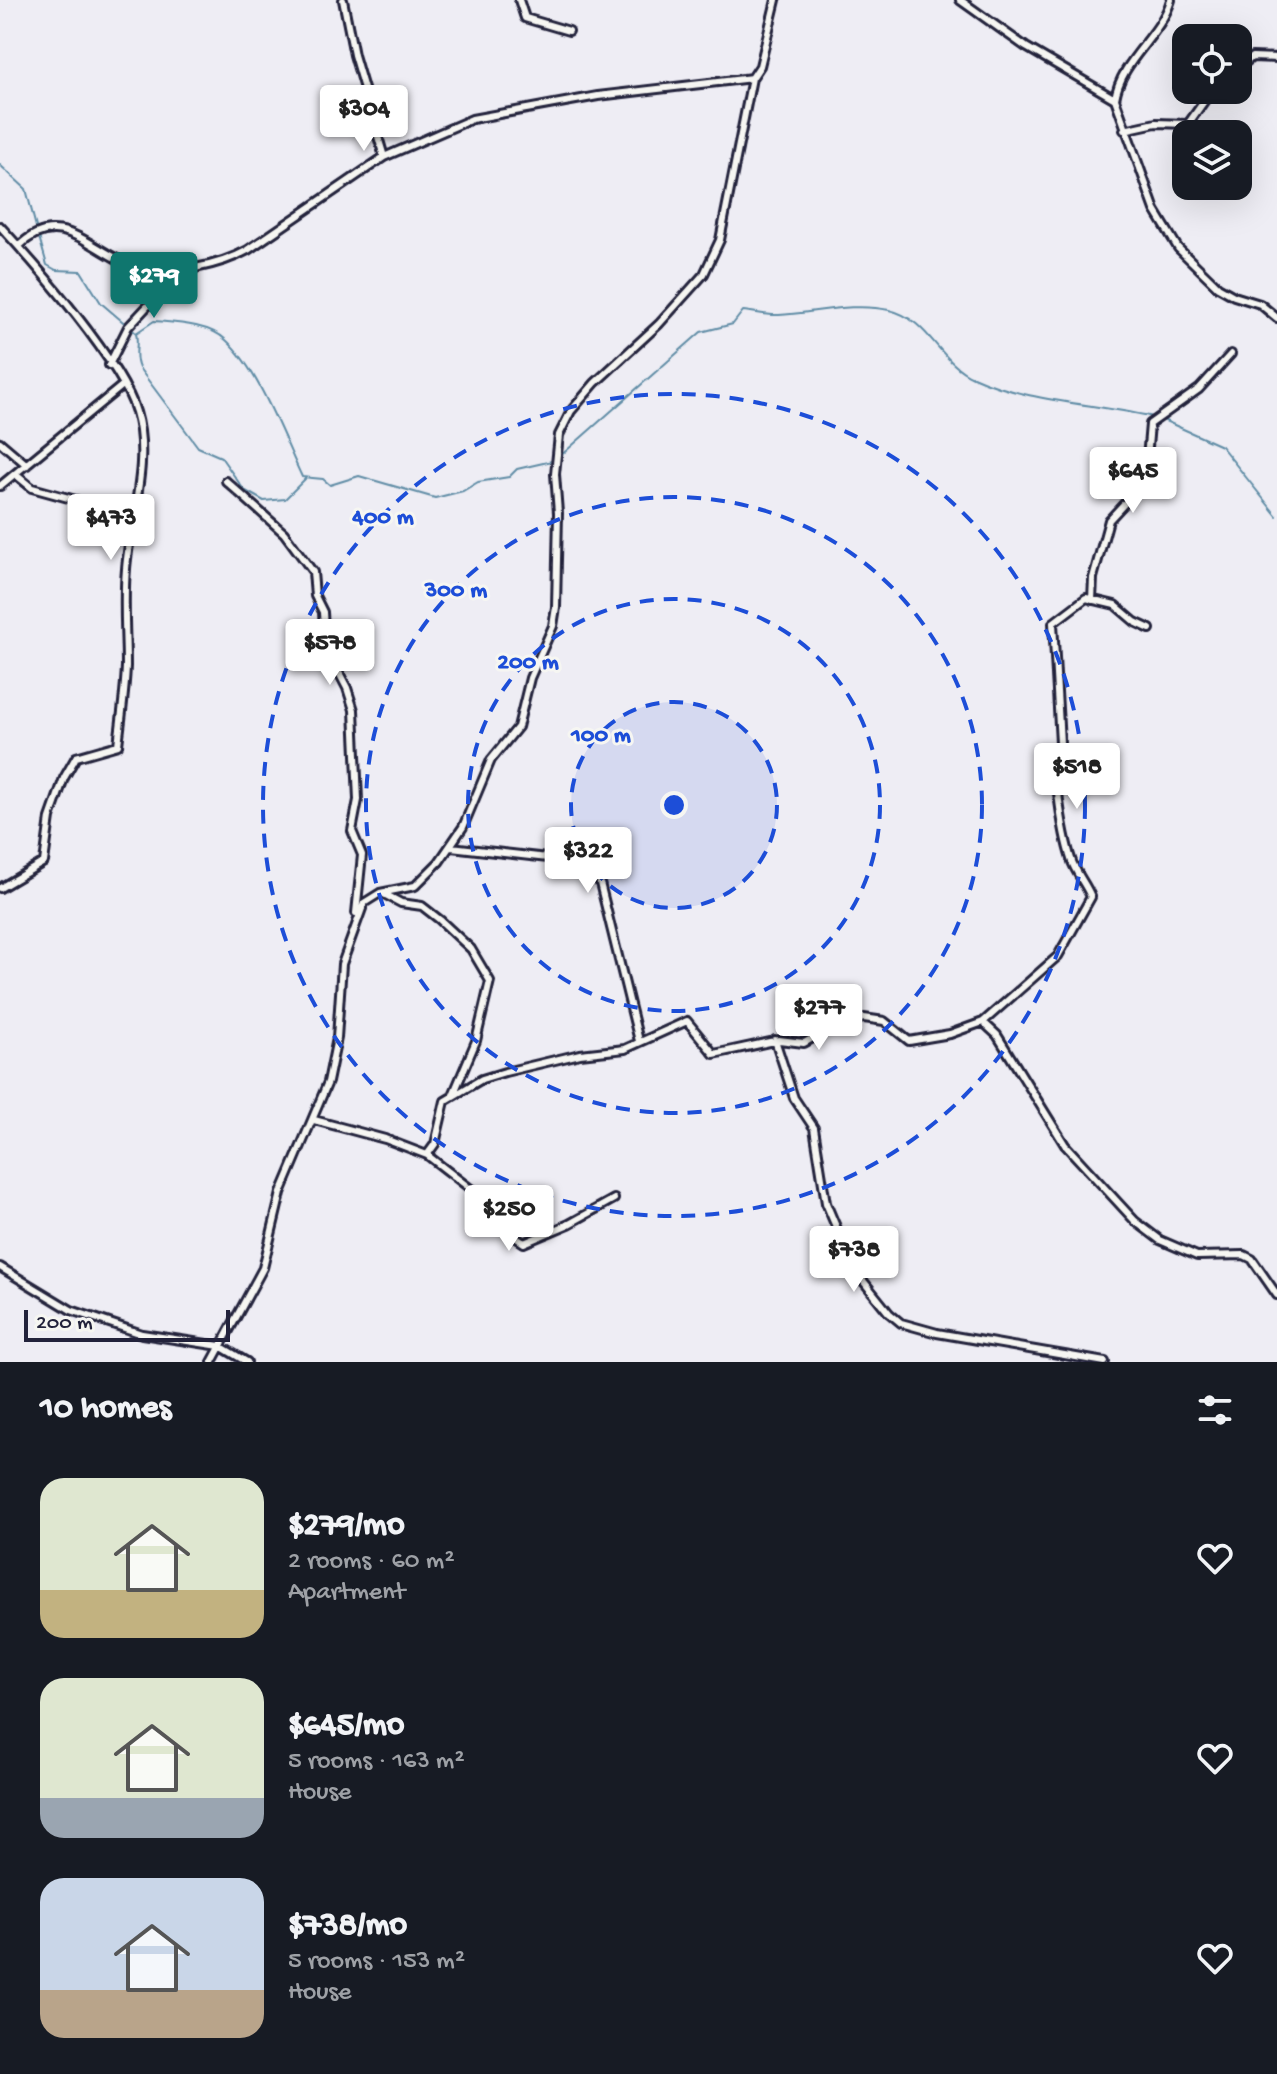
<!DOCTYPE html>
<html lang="en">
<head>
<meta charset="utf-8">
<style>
  :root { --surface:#171b24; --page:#242831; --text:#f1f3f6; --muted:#9ea1a6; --accent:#0f766e }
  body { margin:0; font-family:"Gochi Hand",sans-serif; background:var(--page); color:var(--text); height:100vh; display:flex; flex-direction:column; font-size:30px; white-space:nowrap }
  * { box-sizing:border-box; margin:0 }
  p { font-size:26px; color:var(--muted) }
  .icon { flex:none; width:44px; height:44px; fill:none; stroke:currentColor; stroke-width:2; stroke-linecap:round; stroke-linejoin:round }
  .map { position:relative; height:1362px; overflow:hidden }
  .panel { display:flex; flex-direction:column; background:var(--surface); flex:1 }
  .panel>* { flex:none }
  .controls { position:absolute; left:1172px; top:24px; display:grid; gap:16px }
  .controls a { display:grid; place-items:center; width:80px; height:80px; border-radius:16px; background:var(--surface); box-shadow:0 8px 32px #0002; font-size:40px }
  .scale { position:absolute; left:24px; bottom:20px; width:206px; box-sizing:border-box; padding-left:8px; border:4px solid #22223b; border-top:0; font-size:22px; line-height:28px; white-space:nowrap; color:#22223b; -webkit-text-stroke:6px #f6f6f2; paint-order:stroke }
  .price { position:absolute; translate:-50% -68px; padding:0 18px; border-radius:8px; background:#fff; color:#222; font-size:26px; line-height:52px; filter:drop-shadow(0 2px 4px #0008) }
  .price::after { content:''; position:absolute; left:50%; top:48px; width:24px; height:18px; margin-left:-12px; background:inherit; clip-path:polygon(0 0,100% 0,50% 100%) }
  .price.active { background:var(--accent); color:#fff }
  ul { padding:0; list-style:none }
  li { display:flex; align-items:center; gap:24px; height:200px; padding:0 40px }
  li span { display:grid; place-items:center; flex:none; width:224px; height:160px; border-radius:24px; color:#555 }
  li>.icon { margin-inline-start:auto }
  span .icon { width:96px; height:96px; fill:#fffc; stroke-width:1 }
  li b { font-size:34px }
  h2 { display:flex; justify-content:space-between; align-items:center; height:96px; padding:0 40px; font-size:34px }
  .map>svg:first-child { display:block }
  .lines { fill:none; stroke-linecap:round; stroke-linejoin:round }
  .stream { stroke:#618da6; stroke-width:2 }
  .street-casing { stroke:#22223b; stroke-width:12 }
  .street { stroke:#f6f6f2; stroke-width:6 }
  .ring { fill:none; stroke:#1d4ed8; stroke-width:4; stroke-dasharray:14 10 }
  .centre { fill:#1d4ed8; stroke:#f6f6f2; stroke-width:4 }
  .ring-label { font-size:24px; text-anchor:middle; font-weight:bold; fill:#1d4ed8; stroke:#f6f6f2; stroke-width:6; stroke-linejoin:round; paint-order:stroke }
</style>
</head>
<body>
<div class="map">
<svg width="1277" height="1362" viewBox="0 0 1277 1362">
  <rect width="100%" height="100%" fill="#eeedf4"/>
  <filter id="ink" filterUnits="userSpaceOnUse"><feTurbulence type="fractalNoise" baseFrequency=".0125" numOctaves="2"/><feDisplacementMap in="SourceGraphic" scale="16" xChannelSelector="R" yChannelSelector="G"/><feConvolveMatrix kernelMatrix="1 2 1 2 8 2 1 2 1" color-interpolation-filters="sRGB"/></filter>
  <g filter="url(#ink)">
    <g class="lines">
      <path class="stream" d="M 0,165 L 26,189 L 37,231
        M 39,237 L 47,265 L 56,270 L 81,271 L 101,303 L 136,333 L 154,321 C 176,323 209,324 226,340 C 259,370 283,437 302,477 L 323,479 L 330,485 L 359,476 L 435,498 L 463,491 L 478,482 L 509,477 L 517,469 L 552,461
        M 136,333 C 139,345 133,356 139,368 L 198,447 L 221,457 L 244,490 L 264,501 L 285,499 L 305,479
        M 1163,420 L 1221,446 L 1277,516
        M 558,458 L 701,332 L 733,324 L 743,311 C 755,312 768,316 779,315 C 815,313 853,302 889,310 C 929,319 939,362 973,377 C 1030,403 1096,403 1157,418"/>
      <defs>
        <path id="street" d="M 343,0 L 354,55 L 384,157
          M 519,0 L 525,18 L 569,31
          M 960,0 L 1026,47 L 1115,99 L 1155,210 L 1178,248 L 1218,287 L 1234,296 L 1260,304 L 1277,318
          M 1238,69 L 1252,57 L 1277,58
          M 1115,99 C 1121,60 1160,37 1171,0
          M 1124,130 L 1156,123 L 1188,124 L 1212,90
          M 0,226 C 36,265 122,363 136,412 C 151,462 130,518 126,569 C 123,602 126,633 126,666 C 125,692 121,719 118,745 L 76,757 L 64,778 L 50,818 L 44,862 L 0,888
          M 19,246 C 62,204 94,256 139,268 C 170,277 221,265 248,250 L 384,157 L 472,119 L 598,96 L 752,78
          M 109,365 L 128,327 L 183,268
          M 0,442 L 27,465
          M 15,474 L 32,488 L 134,516
          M 226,481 L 284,533 L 313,572 L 315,596 L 323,612 L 325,646 L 347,688 L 354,710 L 358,800 L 352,831 L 362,855 L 356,913
          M 0,486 L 123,385
          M 1092,600 L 1093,578 L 1109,520 L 1134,493 L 1146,470 L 1150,424 L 1199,389 L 1231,354
          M 451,847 L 592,863 L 599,879 L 639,1041
          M 384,894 L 401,903 L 422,906 L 440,920 L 471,949 L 490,981 L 476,1041 L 453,1095
          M 983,1022 L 1058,956 L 1091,897 C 1086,884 1075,872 1071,859 C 1064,838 1049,759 1060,743 L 1053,623 L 1086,598 L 1115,605 L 1135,622 L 1150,629
          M 775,1040 L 794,1098 L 814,1128 L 826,1203 L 834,1222 L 856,1272 L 889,1313 L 901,1323 L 937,1333 L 1105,1362
          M 314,1120 L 385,1139 L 427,1155 L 435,1144 L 445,1101 L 482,1079 L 505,1072 L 580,1054 L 625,1049 L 687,1021 L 714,1054 L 779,1040 L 804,1043 L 836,1025 L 864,1018 L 884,1021 L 909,1041 L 950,1034 L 983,1022 L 997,1035 L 1065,1145 L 1135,1221 L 1160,1240 L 1197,1256 L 1244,1255 L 1252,1259 L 1277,1295
          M 427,1155 L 485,1200 L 509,1233 L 524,1243 L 569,1224 L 614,1199
          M 0,1267 L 71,1310 L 142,1334 L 220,1346 L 247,1362
          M 212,1362 L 263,1268 L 281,1193 L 328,1082 L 337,1038 L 342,964 L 364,903 L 380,893 L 415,886 L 439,862 L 463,827 L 491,760 L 518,727 L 530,678 L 553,626 L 556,607 L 558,513 L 555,474 L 559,435 L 571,411 L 595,383 L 659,324 L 704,274 L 720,240 L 752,78 L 760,66 L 776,0"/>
      </defs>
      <use href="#street" class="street-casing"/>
      <use href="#street" class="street"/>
    </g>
  </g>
  <circle cx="674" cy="805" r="103" fill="#1d4ed8" fill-opacity=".12"/>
  <g class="ring">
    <circle cx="674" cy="805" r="103"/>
    <circle cx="674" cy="805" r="206"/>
    <circle cx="674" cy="805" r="308"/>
    <circle cx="674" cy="805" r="411"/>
  </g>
  <circle cx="674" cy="805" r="12" class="centre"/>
  <g class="ring-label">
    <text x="383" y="523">400 m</text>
    <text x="456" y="596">300 m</text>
    <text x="528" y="668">200 m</text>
    <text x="601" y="741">100 m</text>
  </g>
</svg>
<div class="controls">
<a><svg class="icon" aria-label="locate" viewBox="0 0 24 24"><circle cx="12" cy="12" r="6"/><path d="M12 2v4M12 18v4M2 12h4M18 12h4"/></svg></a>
<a><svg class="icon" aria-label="layers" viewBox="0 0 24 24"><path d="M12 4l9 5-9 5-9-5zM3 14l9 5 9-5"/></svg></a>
</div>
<div class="scale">200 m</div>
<b class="price" style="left:364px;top:153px">$304</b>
<b class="price active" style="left:154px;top:320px">$279</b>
<b class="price" style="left:1133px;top:515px">$645</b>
<b class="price" style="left:111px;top:562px">$473</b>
<b class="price" style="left:330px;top:687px">$578</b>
<b class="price" style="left:1077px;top:811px">$518</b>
<b class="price" style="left:588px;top:895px">$322</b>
<b class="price" style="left:819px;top:1052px">$277</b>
<b class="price" style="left:509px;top:1253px">$250</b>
<b class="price" style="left:854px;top:1294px">$738</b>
</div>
<section class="panel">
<h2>10 homes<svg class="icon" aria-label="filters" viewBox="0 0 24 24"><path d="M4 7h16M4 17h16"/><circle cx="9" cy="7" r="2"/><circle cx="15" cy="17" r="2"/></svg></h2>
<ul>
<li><span style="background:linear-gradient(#dfe7d0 70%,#c2b280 0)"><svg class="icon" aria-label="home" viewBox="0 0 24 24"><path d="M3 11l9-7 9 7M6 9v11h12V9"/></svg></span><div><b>$279/mo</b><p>2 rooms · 60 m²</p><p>Apartment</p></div><svg class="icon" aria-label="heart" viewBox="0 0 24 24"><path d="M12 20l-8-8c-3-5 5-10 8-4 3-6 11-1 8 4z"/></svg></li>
<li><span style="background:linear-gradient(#dfe7d0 75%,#9aa5b1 0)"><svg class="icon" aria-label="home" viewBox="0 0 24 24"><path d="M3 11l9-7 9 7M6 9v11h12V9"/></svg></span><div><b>$645/mo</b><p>5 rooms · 163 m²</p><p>House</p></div><svg class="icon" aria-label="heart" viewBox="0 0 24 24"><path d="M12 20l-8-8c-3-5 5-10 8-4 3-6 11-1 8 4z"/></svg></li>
<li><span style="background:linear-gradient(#c9d6e8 70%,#b9a48a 0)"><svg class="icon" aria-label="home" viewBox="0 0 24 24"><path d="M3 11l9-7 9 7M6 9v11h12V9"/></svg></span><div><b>$738/mo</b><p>5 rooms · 153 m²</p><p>House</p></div><svg class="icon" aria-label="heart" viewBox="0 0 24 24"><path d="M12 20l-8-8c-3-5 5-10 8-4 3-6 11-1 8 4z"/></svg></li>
</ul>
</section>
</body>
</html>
